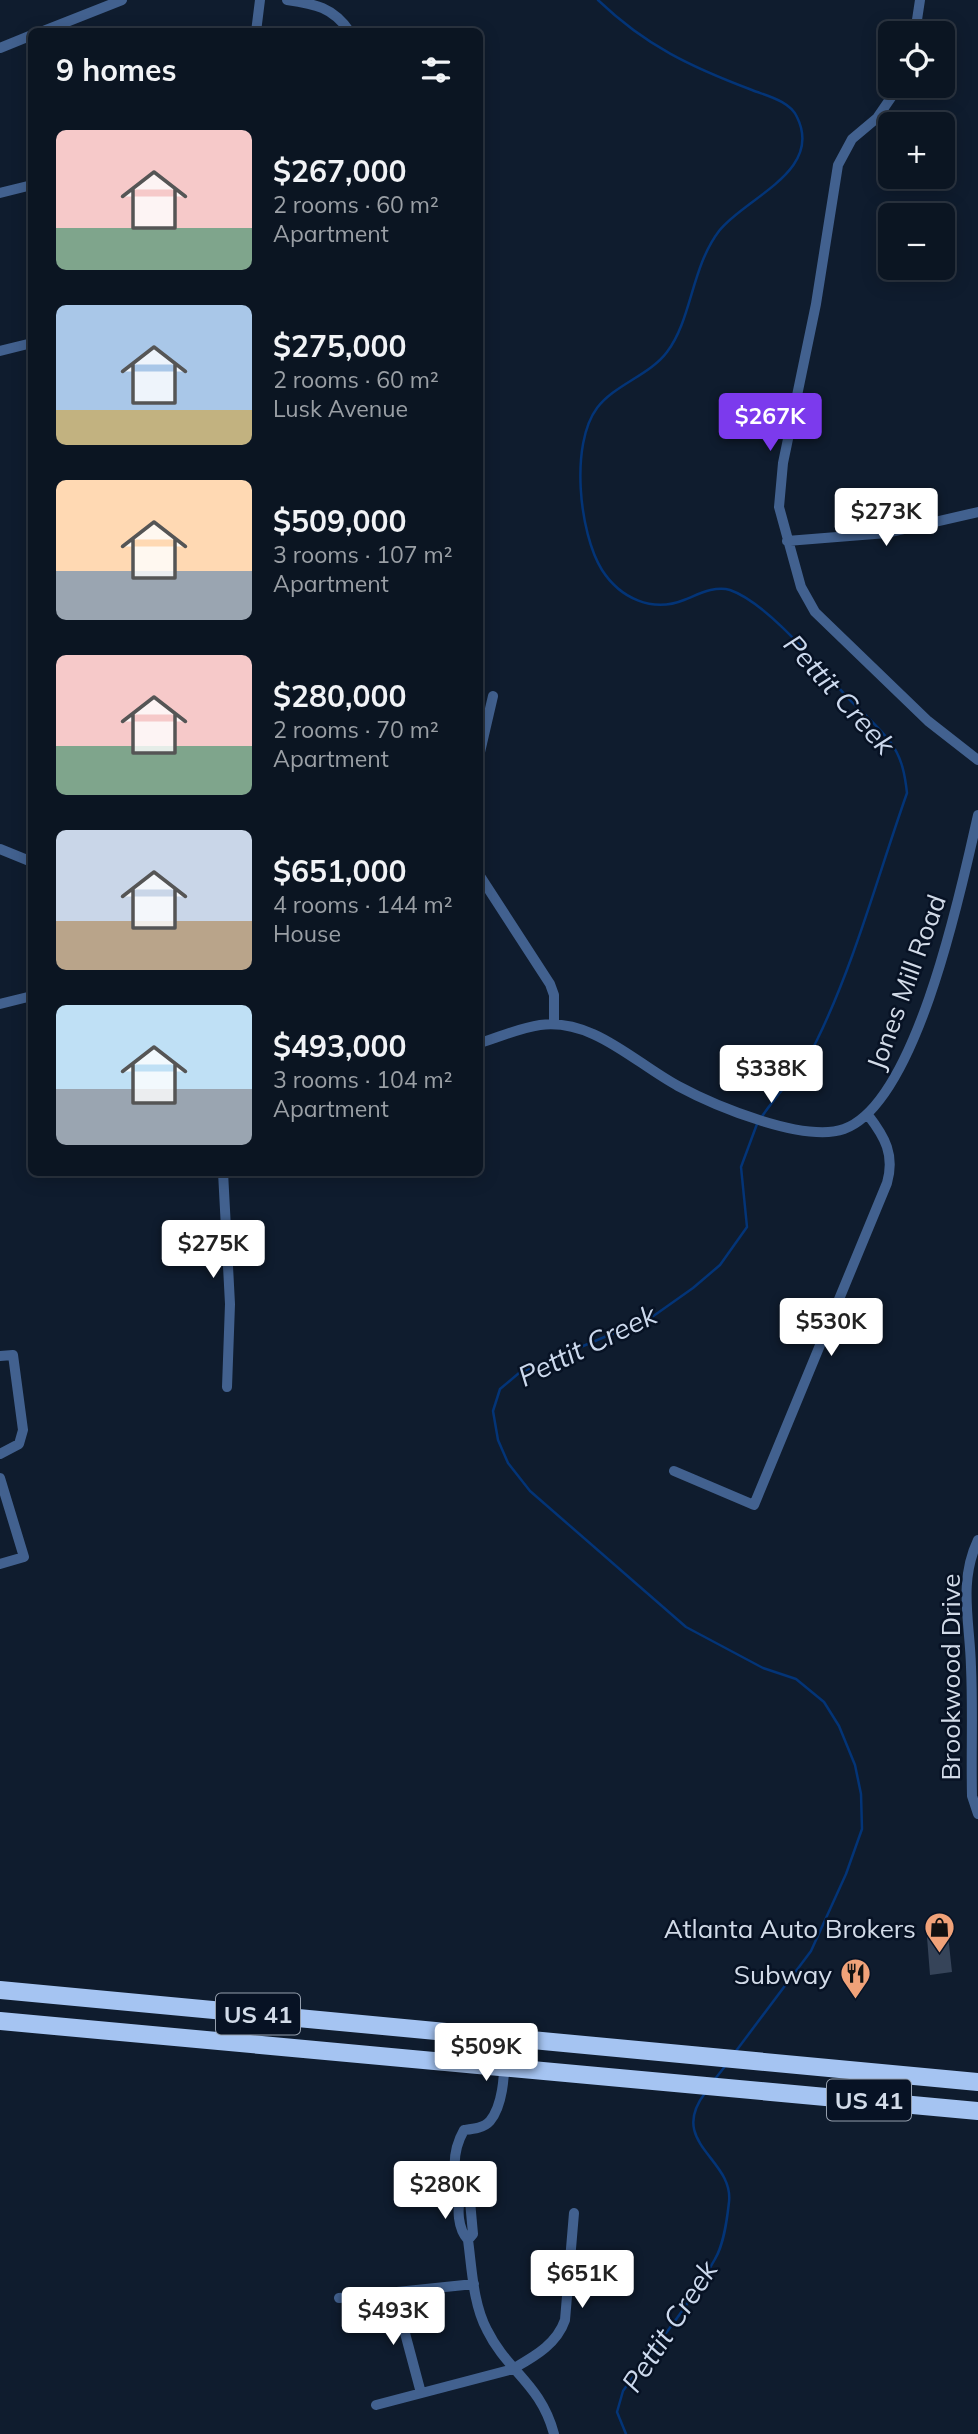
<!DOCTYPE html>
<html lang="en">
<head>
<meta charset="utf-8">
<style>
  :root { --surface:#0b1522; --page:#141e2a; --text:#f1f3f6; --muted:#9a9fa5; --line:#2b3440; --accent:#7c3aed }
  body { margin:0; font-family:Mulish,sans-serif; background:var(--page); color:var(--text); height:100vh; display:flex; flex-direction:column; font-size:26px; white-space:nowrap }
  * { box-sizing:border-box; margin:0 }
  p { font-size:23px; color:var(--muted) }
  .icon { flex:none; width:38px; height:38px; fill:none; stroke:currentColor; stroke-width:2; stroke-linecap:round; stroke-linejoin:round }
  .map { position:relative; flex:1; overflow:hidden }
  .drawer { position:absolute; left:28px; top:28px; width:455px; height:1148px; display:flex; flex-direction:column; background:var(--surface); border-radius:10px; box-shadow:0 4px 18px #0003,0 0 0 2px var(--line) }
  .drawer>* { flex:none }
  .controls { position:absolute; left:878px; top:21px; display:grid; gap:14px }
  .controls a { display:grid; place-items:center; width:77px; height:77px; border-radius:10px; background:var(--surface); box-shadow:0 4px 18px #0003,0 0 0 2px var(--line); font-size:35px }
  .price { position:absolute; translate:-50% -60px; padding:0 16px; border-radius:7px; background:#fff; color:#222; font-size:23px; line-height:46px; filter:drop-shadow(0 2px 4px #0008) }
  .price::after { content:''; position:absolute; left:50%; top:42px; width:21px; height:16px; margin-left:-10px; background:inherit; clip-path:polygon(0 0,100% 0,50% 100%) }
  .price.current { background:var(--accent); color:#fff }
  ul { padding:0; list-style:none }
  li { display:flex; align-items:center; gap:21px; height:175px; padding:0 28px }
  li span { display:grid; place-items:center; flex:none; width:196px; height:140px; border-radius:10px; color:#555 }
  li>.icon { margin-inline-start:auto }
  span .icon { width:84px; height:84px; fill:#fffc; stroke-width:1 }
  li b { font-size:30px }
  h2 { display:flex; justify-content:space-between; align-items:center; height:84px; padding:0 28px; font-size:30px }
  .map>svg:first-child { display:block }
  .lines { fill:none; stroke-linecap:round; stroke-linejoin:round }
  .stream { stroke:#033477; stroke-width:2.5 }
  .building { fill:#364459 }
  .street { stroke:#42618f; stroke-width:10 }
  .highway { stroke:#a5c4f2; stroke-width:18 }
  .labels { text-anchor:middle; dominant-baseline:central; stroke-width:5; stroke-linejoin:round; paint-order:stroke }
  .shield { fill:#071224; stroke:#959fad; stroke-width:2 }
  .shield-label { font-size:24px; font-weight:bold; fill:#d2dbe8 }
  .street-label { font-size:26px; fill:#d2dbe8; stroke:#071224 }
  .poi-label { font-size:26px; fill:#d2dbe8; stroke:#071224; text-anchor:end }
  .water-label { font-size:28px; font-style:italic; fill:#ccd9ed; stroke:#071224 }
</style>
</head>
<body>
<div class="map">
<svg width="978" height="2434" viewBox="0 0 978 2434">
  <rect width="100%" height="100%" fill="#0f1c2e"/>
  <g class="lines">
    <path class="stream" d="M 598,0 C 646,46 691,67 752,90 C 767,96 790,101 797,117 C 824,172 744,198 719,231 C 691,268 692,319 667,352 C 650,375 614,385 597,408 C 570,444 579,533 602,570 C 620,598 652,613 684,600 C 697,595 715,585 730,590 C 768,603 821,669 849,699 C 863,713 879,727 891,743 C 902,758 905,775 907,793 C 878,875 855,962 817,1040 C 803,1070 778,1091 761,1118
      M 736,2051 L 811,1951 L 846,1874 L 862,1829 L 861,1794 L 855,1765 L 839,1726 L 824,1702 L 796,1679 L 763,1668 L 686,1627 L 530,1491 L 508,1463 L 498,1440 L 493,1411 L 500,1389 L 519,1373 L 652,1317 L 693,1288 L 720,1265 L 747,1227 L 741,1167 L 757,1124
      M 715,2079 L 726,2065
      M 626,2434 L 617,2412 L 623,2391 C 654,2348 690,2305 715,2259 C 724,2244 727,2220 729,2202 C 734,2159 667,2143 705,2093"/>
  </g>
  <path class="building" d="M 939,1924 L 941,1936 L 948,1935 L 952,1972 L 930,1975 L 927,1937 L 932,1936 L 931,1925 Z"/>
  <g class="lines">
    <path class="street" d="M 287,0 C 315,4 333,7 350,32
      M 41,32 L 122,0
      M 256,32 L 260,0
      M 915,33 L 920,0
      M 0,48 L 32,35
      M 899,86 L 877,118 L 852,139 L 838,165 L 816,304 L 783,463 L 779,507 L 801,587 L 815,612 L 928,721 L 978,760
      M 0,193 L 32,185
      M 0,351 L 32,343
      M 787,541 L 887,533 L 978,512
      M 480,752 L 493,696
      M 0,849 L 32,862
      M 480,876 L 550,984 L 554,995 L 554,1024
      M 0,1004 L 32,996
      M 480,1043 C 500,1037 519,1028 540,1025 C 593,1018 635,1063 678,1086 C 715,1106 804,1143 844,1129 C 917,1103 962,886 978,815
      M 223,1172 L 230,1304 L 227,1387
      M 0,1356 L 13,1355 L 23,1430 L 19,1444 L 0,1454
      M 674,1471 L 754,1505 L 887,1183 C 895,1155 885,1137 868,1115
      M 0,1478 L 24,1557 L 0,1564
      M 978,1540 C 958,1582 970,1622 971,1667 C 973,1710 971,1753 972,1796 L 978,1814
      M 462,2195 C 456,2208 458,2229 468,2240 C 472,2269 473,2304 487,2330 C 507,2371 541,2384 554,2434
      M 468,2240 L 473,2234 L 470,2201 C 449,2184 452,2151 464,2130 C 473,2129 484,2128 490,2121 C 506,2102 504,2062 506,2038
      M 394,2292 L 421,2393
      M 339,2298 L 474,2284
      M 516,2367 C 537,2355 557,2343 565,2320 L 574,2213
      M 376,2405 L 517,2368"/>
    <path class="highway" d="M 0,1990 L 978,2082
      M 0,2021 L 978,2111"/>
  </g>
  <defs>
    <symbol id="shop-pin" viewBox="-11 -11 22 30"><path d="M0 17L-7.5 6A9.5 9.5 0 1 1 7.5 6Z" fill="#f0a279" stroke="#071224"/><path d="M-5-2.5h2.3a2.7 3.5 0 0 1 5.4 0H5L5.5 6h-11ZM-1.5-2.5h3a1.5 2.3 0 0 0-3 0Z" fill="#111"/></symbol>
    <symbol id="restaurant-pin" viewBox="-11 -11 22 30"><path d="M0 17L-7.5 6A9.5 9.5 0 1 1 7.5 6Z" fill="#f0a279" stroke="#071224"/><path d="M-5-6h1v4h1v-4h1v4h1v-4h1v5L-1.5 .5V6h-2V.5L-5-1ZM5-6V6H3V1.5H1.5Q1.5-4 5-6Z" fill="#111"/></symbol>
  </defs>
  <g fill-rule="evenodd">
    <use href="#shop-pin" x="922" y="1910" width="35" height="47"/>
    <use href="#restaurant-pin" x="838" y="1956" width="35" height="47"/>
  </g>
  <g class="labels">
    <g class="shield">
      <rect x="216" y="1993.5" width="84" height="41" rx="5"/>
      <rect x="827" y="2079.5" width="84" height="41" rx="5"/>
    </g>
    <g class="shield-label">
      <text x="258" y="2014">US 41</text>
      <text x="869" y="2100">US 41</text>
    </g>
    <g class="street-label">
      <text transform="translate(906 982) rotate(-70)">Jones Mill Road</text>
      <text transform="translate(950 1677) rotate(-90)">Brookwood Drive</text>
    </g>
    <g class="poi-label">
      <text x="916" y="1928">Atlanta Auto Brokers</text>
      <text x="832" y="1974">Subway</text>
    </g>
    <g class="water-label">
      <text transform="translate(840 694) rotate(48)">Pettit Creek</text>
      <text transform="translate(587 1345) rotate(-26)">Pettit Creek</text>
      <text transform="translate(669 2326) rotate(-57)">Pettit Creek</text>
    </g>
  </g>
</svg>
<div class="controls">
<a><svg class="icon" aria-label="locate" viewBox="0 0 24 24"><circle cx="12" cy="12" r="6"/><path d="M12 2v4M12 18v4M2 12h4M18 12h4"/></svg></a>
<a>+</a>
<a>−</a>
</div>
<b class="price current" style="left:770px;top:453px">$267K</b>
<b class="price" style="left:886px;top:548px">$273K</b>
<b class="price" style="left:771px;top:1105px">$338K</b>
<b class="price" style="left:213px;top:1280px">$275K</b>
<b class="price" style="left:831px;top:1358px">$530K</b>
<b class="price" style="left:486px;top:2083px">$509K</b>
<b class="price" style="left:445px;top:2221px">$280K</b>
<b class="price" style="left:582px;top:2310px">$651K</b>
<b class="price" style="left:393px;top:2347px">$493K</b>
<section class="drawer">
<h2>9 homes<svg class="icon" aria-label="filters" viewBox="0 0 24 24"><path d="M4 7h16M4 17h16"/><circle cx="9" cy="7" r="2"/><circle cx="15" cy="17" r="2"/></svg></h2>
<ul>
<li><span style="background:linear-gradient(#f6c9c9 70%,#7fa58c 0)"><svg class="icon" aria-label="home" viewBox="0 0 24 24"><path d="M3 11l9-7 9 7M6 9v11h12V9"/></svg></span><div><b>$267,000</b><p>2 rooms · 60 m²</p><p>Apartment</p></div></li>
<li><span style="background:linear-gradient(#a9c7e8 75%,#c2b280 0)"><svg class="icon" aria-label="home" viewBox="0 0 24 24"><path d="M3 11l9-7 9 7M6 9v11h12V9"/></svg></span><div><b>$275,000</b><p>2 rooms · 60 m²</p><p>Lusk Avenue</p></div></li>
<li><span style="background:linear-gradient(#ffd9b3 65%,#9aa5b1 0)"><svg class="icon" aria-label="home" viewBox="0 0 24 24"><path d="M3 11l9-7 9 7M6 9v11h12V9"/></svg></span><div><b>$509,000</b><p>3 rooms · 107 m²</p><p>Apartment</p></div></li>
<li><span style="background:linear-gradient(#f6c9c9 65%,#7fa58c 0)"><svg class="icon" aria-label="home" viewBox="0 0 24 24"><path d="M3 11l9-7 9 7M6 9v11h12V9"/></svg></span><div><b>$280,000</b><p>2 rooms · 70 m²</p><p>Apartment</p></div></li>
<li><span style="background:linear-gradient(#c9d6e8 65%,#b9a48a 0)"><svg class="icon" aria-label="home" viewBox="0 0 24 24"><path d="M3 11l9-7 9 7M6 9v11h12V9"/></svg></span><div><b>$651,000</b><p>4 rooms · 144 m²</p><p>House</p></div></li>
<li><span style="background:linear-gradient(#bfe0f5 60%,#9aa5b1 0)"><svg class="icon" aria-label="home" viewBox="0 0 24 24"><path d="M3 11l9-7 9 7M6 9v11h12V9"/></svg></span><div><b>$493,000</b><p>3 rooms · 104 m²</p><p>Apartment</p></div></li>
</ul>
</section>
</div>
</body>
</html>
